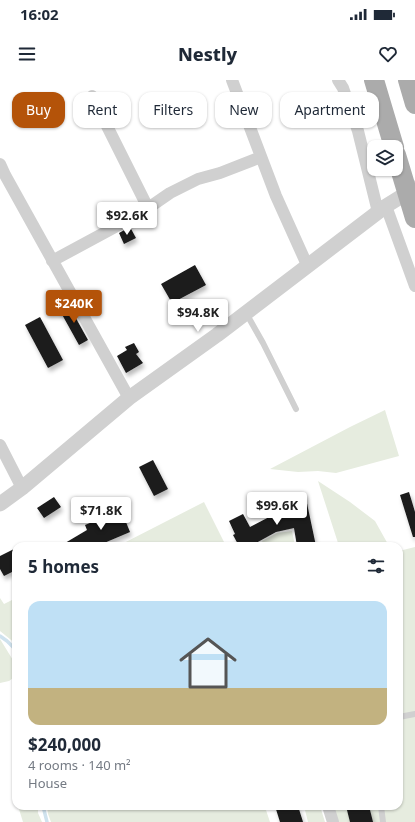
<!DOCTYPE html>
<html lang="en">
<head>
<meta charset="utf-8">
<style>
  :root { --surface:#fff; --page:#f2f2f3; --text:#1f2937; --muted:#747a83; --line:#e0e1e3; --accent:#b45309 }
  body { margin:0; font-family:"Noto Sans",sans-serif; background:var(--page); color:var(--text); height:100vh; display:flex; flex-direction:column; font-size:15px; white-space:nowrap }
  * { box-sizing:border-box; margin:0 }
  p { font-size:13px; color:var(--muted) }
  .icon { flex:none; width:22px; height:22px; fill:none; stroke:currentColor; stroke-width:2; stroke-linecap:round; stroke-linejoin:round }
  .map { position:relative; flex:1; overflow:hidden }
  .panel { position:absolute; left:12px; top:462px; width:391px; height:268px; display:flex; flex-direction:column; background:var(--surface); border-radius:12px; box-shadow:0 1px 3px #0004 }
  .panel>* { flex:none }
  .banner { position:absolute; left:12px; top:12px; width:391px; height:36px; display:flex; gap:8px }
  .buttons { position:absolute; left:367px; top:60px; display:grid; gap:8px }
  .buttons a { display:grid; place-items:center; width:36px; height:36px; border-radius:8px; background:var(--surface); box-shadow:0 1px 3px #0004; font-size:20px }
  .price { position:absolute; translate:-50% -34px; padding:0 9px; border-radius:4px; background:#fff; color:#222; font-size:13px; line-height:26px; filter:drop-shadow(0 1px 2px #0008) }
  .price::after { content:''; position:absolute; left:50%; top:24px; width:12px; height:9px; margin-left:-6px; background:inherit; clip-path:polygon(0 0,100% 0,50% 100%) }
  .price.active { background:var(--accent); color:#fff }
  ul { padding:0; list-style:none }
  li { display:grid; align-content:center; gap:8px; height:212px; padding:0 16px }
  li+li { border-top:1px solid var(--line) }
  li span { display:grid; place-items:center; height:124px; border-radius:12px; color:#555 }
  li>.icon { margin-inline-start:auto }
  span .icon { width:72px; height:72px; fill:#fffc; stroke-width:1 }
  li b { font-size:17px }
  h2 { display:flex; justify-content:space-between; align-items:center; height:48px; padding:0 16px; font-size:17px }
  .chip { padding:0 14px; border-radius:12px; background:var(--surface); box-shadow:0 1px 3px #0004; font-size:14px; line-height:36px }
  .chip.active { background:var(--accent); color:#fff }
  .status { display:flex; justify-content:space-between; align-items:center; height:28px; padding:0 20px; background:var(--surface); direction:ltr }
  .status svg { height:11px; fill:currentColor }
  header { display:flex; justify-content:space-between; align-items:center; height:52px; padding:0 16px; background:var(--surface); font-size:18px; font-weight:800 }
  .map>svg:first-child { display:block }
  .green { fill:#e6ecdf }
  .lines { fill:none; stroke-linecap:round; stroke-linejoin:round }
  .stream { stroke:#cfe2ee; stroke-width:3.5 }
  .building { fill:#1a1a1a; filter:url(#shadow) }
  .service { stroke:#d0d0d0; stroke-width:6 }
  .minor { stroke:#d0d0d0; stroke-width:12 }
  .tertiary { stroke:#d0d0d0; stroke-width:15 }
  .primary { stroke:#ababab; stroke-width:20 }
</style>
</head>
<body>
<div class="status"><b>16:02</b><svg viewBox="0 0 49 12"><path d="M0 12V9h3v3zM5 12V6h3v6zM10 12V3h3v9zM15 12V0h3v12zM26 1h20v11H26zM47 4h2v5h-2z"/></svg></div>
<header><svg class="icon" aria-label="menu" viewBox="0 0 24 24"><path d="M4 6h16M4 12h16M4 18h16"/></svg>Nestly<svg class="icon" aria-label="heart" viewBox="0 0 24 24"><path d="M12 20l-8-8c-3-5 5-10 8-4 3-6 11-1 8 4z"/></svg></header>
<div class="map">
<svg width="415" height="742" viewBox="0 0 415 742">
  <defs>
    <filter id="shadow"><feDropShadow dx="2" dy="4" stdDeviation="2" flood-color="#0004"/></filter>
  </defs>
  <rect width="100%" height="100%" fill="#fff"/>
  <path class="green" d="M 385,330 L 399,376 L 336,393 L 318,391 L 298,392 L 270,389 L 350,347 Z
    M 318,401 L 350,422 L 375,441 L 389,466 L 339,466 Z
    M 204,422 L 226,466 L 118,466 Z
    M 292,451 L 295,466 L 264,466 L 262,461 L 277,453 Z
    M 415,467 L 415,742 L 338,742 L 333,726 L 399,726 L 399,471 Z
    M 0,518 L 4,524 L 16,518 L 16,564 L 0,551 Z
    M 0,559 L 16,585 L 16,596 L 9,601 L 0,603 Z
    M 18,726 L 38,726 L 38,733 L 42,742 L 23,742 Z
    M 47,726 L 266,726 L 265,727 L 270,742 L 51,742 L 48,734 Z
    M 304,726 L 320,726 L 325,742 L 308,742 Z"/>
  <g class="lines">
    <path class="stream" d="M 0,556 L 7,561 L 16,570
      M 43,726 L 47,742"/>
  </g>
  <path class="building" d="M 130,147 L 136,158 L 124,164 L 119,153 Z
    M 195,185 L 206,205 L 172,223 L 161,204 Z
    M 68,224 L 88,260 L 79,265 L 59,229 Z
    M 40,237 L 63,280 L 48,288 L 25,245 Z
    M 134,263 L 139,272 L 136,274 L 143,283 L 126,293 L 117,276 L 127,270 L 125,267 Z
    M 153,380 L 168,409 L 154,416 L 139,387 Z
    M 409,412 L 415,432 L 415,457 L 413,457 L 400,415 Z
    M 305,414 L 316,466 L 297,466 L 294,448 L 276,452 L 256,463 L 257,466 L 239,466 L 233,455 L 235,454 L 229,441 L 243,434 L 250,447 L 273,435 L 293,431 L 290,417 Z
    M 54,417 L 61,427 L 44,438 L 37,428 Z
    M 121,430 L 130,452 L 97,466 L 60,466 L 87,450 L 85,445 Z
    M 16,468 L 16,490 L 4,496 L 0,489 L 0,476 Z
    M 275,726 L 298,726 L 303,742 L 280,742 Z
    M 346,726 L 369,726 L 373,742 L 350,742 Z"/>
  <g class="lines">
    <path class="service" d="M 246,233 L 263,263 L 296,329
      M 399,637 L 415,634
      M 381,726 L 383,742"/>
    <path class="minor" d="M 232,0 L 276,116 L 308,187
      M 338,0 L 343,8 L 358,51 L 378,132
      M 92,16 L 148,128
      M 0,84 L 5,95 L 129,318
      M 386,126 L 415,206
      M 52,181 L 141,133 L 170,113 L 198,99 L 220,93 L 261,77
      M 0,365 L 22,408
      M 328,726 L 333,742"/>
    <path class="tertiary" d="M 0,424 L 22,408 L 129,318 L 217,255 L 386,126 L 415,108"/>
    <path class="primary" d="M 374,0 L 394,67
      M 408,0 L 415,24
      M 396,75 L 415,138"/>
  </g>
</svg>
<div class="buttons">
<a><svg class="icon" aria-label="layers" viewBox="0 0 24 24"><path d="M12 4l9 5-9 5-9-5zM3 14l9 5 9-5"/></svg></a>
</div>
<b class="price" style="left:127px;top:156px">$92.6K</b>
<b class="price active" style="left:74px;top:244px">$240K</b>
<b class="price" style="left:198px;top:253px">$94.8K</b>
<b class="price" style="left:277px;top:446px">$99.6K</b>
<b class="price" style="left:101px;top:451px">$71.8K</b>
<div class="banner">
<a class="chip active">Buy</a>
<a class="chip">Rent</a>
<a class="chip">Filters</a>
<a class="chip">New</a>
<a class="chip">Apartment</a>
</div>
<section class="panel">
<h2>5 homes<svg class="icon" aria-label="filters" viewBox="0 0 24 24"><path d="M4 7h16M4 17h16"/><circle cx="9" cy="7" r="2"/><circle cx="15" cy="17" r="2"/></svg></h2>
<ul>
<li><span style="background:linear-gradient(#bfe0f5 70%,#c2b280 0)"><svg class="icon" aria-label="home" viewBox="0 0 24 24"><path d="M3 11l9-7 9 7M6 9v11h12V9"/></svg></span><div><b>$240,000</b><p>4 rooms · 140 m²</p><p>House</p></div></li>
</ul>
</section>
</div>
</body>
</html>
